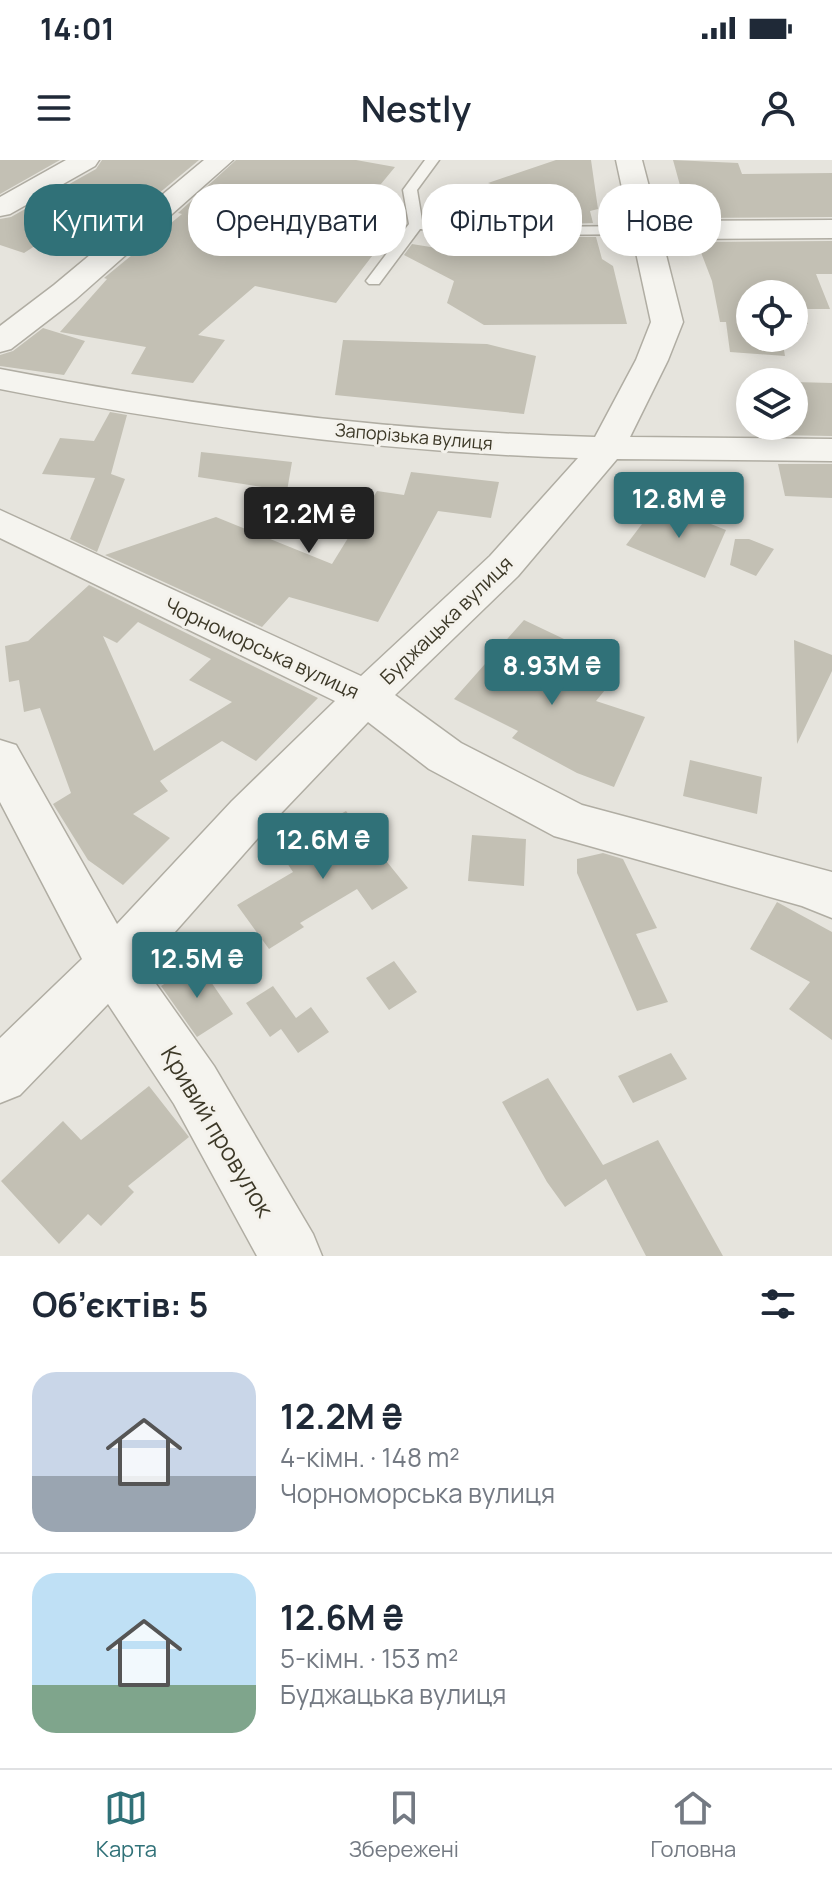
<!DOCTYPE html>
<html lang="uk">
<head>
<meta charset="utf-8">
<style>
  :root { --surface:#fff; --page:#f6f6f7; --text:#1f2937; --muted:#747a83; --line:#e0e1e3; --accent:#307178 }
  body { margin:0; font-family:Manrope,sans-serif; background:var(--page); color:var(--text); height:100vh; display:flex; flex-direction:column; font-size:30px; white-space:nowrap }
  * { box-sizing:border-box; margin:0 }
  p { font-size:26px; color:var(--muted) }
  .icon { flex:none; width:44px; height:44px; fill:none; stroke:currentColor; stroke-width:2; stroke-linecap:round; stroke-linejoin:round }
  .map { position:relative; height:1096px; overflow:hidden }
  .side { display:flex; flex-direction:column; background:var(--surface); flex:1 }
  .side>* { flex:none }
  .hud { position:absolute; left:24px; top:24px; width:784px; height:72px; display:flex; gap:16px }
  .buttons { position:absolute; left:736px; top:120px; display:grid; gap:16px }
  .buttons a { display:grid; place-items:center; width:72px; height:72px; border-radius:50%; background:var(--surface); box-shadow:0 4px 20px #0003; font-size:40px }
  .price { position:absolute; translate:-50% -68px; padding:0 18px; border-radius:8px; background:var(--accent); color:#fff; font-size:26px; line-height:52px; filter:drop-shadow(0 2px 4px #0008) }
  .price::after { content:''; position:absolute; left:50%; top:48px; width:24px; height:18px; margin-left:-12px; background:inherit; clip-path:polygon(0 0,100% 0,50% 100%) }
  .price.active { background:#222; color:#fff }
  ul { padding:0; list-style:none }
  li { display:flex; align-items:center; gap:24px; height:200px; padding:0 32px }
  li+li { border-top:2px solid var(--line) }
  li span { display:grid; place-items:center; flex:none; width:224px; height:160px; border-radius:24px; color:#555 }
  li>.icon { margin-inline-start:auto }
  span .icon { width:96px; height:96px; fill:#fffc; stroke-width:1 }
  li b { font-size:34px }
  h2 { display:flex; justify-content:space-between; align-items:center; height:96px; padding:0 32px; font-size:34px }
  .pill { padding:0 28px; border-radius:32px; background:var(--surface); box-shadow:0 4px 20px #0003; font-size:28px; line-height:72px }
  .pill.active { background:var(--accent); color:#fff }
  .status { display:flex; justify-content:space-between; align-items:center; height:56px; padding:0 40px; background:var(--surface); direction:ltr }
  .status svg { height:22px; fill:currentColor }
  header { display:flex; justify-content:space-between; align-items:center; height:104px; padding:0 32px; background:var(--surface); font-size:36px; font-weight:600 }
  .dock { display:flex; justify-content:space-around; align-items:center; height:112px; border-top:2px solid var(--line); background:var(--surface); font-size:22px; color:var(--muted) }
  .dock a { display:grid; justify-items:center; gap:4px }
  .dock .active { color:var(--accent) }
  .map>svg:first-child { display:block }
  .building { fill:#c3c0b4; fill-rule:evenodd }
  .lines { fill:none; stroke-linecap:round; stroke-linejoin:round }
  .service-casing { stroke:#b0ada3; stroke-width:3 }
  .minor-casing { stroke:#b0ada3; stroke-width:3 }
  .service { fill:#f5f4ef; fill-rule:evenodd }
  .minor { fill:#f5f4ef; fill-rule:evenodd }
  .labels { text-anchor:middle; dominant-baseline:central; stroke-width:6; stroke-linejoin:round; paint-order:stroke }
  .far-street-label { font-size:18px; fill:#3c3827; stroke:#f4f2ec }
  .street-label { font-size:20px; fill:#3c3827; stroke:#f4f2ec }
  .near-street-label { font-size:24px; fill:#3c3827; stroke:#f4f2ec }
</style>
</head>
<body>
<div class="status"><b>14:01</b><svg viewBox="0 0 49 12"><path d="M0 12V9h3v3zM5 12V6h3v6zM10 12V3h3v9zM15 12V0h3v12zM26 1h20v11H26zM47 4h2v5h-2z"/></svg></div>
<header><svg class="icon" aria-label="menu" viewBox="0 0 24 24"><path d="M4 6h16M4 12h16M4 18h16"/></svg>Nestly<svg class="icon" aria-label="person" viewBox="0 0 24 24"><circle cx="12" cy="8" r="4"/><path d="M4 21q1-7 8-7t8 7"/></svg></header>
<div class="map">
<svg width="832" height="1096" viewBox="0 0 832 1096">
  <rect width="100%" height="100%" fill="#e6e4dd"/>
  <path class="building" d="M 0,0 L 60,0 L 0,34 Z
    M 102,0 L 199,0 L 146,44 L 112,36 L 24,93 L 0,85 L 0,59 L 11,57 L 96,9 Z
    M 236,0 L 356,0 L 395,7 L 348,64 L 379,70 L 379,87 L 336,143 L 255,126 L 198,175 L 225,180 L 193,223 L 131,214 L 146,187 L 60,172 L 107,119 L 104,118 L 182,54 L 178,53 Z
    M 556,0 L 591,0 L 598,49 L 590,51 L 593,63 L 564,64 L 491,32 L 499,27 L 488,23 Z
    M 673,0 L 738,3 L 742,14 L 832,13 L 832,57 L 689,58 Z
    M 484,77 L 596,77 L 602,99 L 613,106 L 627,164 L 484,165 L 447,143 L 454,121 L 404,95 L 412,84 L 486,96 Z
    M 832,81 L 832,114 L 816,114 L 830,149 L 803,149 L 808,164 L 794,164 L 794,134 L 750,134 L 750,178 L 782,178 L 785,196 L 730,192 L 726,162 L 720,162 L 712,121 L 697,82 Z
    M 43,168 L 85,181 L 64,215 L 0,206 L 0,195 L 13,191 Z
    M 343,180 L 487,184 L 536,196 L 524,254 L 335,235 Z
    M 794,222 L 832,223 L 832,276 L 772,275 L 771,266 L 794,266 Z
    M 110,252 L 127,255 L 111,314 L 125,319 L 97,392 L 70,379 L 95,318 L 42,314 L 60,278 L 94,281 Z
    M 201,292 L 292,302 L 287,331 L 198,317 Z
    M 778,304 L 832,304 L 832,338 L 785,336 Z
    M 411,312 L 499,322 L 491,358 L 438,351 L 378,462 L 289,437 L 262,467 L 105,395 L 216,357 L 332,404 L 377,331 L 404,335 Z
    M 658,343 L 726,370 L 705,418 L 626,385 Z
    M 735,379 L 749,379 L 774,389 L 756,416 L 730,405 Z
    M 89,425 L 318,538 L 256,601 L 222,581 L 160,621 L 168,631 L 133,654 L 170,678 L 123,725 L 88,700 L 53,644 L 71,633 L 40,548 L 24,552 L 19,520 L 9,522 L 5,486 L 28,481 ZM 138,462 L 211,499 L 189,520 L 232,542 L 154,591 L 103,476 L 117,483 Z
    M 524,460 L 564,479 L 546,500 L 605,530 L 596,541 L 645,557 L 614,627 L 577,613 L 512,578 L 518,571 L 454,539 Z
    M 794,480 L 832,495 L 832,511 L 797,584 Z
    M 690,600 L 762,617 L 757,654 L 683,636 Z
    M 346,651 L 408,728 L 372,750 L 357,729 L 300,763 L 304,767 L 269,789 L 237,745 L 293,712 L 287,703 L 322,684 L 311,671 Z
    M 472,675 L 526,679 L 524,726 L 468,721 Z
    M 603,693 L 623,699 L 657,768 L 636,774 L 668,842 L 637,851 L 577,713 L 577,699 Z
    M 777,742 L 832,772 L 832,880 L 789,849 L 810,822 L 750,789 Z
    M 394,801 L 417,832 L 389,850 L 366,818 Z
    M 198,803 L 233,854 L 197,877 L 161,826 Z
    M 273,826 L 296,858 L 311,847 L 329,872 L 298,893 L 281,869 L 270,877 L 246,843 Z
    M 671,893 L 687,919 L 633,943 L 618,916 Z
    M 548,918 L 603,1005 L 658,980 L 723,1096 L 646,1096 L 606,1019 L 565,1047 L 547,1022 L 502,942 Z
    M 149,926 L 189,977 L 128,1026 L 134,1032 L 101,1066 L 88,1054 L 59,1084 L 1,1021 L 63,961 L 81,980 Z"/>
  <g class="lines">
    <defs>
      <path id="service" d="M 425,0 L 439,0 L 417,30 L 422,60 L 528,67 L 648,66 L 655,70 L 648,74 L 528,75 L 420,69 L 379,124 L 369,124 L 366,121 L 409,64 L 403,30 Z"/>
      <path id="minor" d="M 66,0 L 99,0 L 95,6 L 10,54 L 0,56 L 0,37 Z
        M 204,0 L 233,0 L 76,139 L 11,189 L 0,192 L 0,166 L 54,125 Z
        M 616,0 L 642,0 L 658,61 L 832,60 L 832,78 L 662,79 L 683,162 L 668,200 L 630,277 L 832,279 L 832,301 L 617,299 L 518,416 L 395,535 L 461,583 L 582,645 L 832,712 L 832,758 L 802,746 L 554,676 L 429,609 L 368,562 L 266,669 L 144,807 L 214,906 L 313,1074 L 322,1096 L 257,1096 L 174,944 L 108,844 L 20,935 L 0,943 L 0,878 L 82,799 L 0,642 L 0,580 L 16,585 L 117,764 L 232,641 L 335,541 L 0,378 L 0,350 L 361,516 L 490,396 L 578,298 C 383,292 191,267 0,229 L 0,209 C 196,247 395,272 595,277 L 636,200 L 651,162 Z"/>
    </defs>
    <use href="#service" class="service-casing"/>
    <use href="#minor" class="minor-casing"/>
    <use href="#service" class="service"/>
    <use href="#minor" class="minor"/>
  </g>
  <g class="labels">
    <g class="far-street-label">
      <text transform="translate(414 276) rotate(5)">Запорізька вулиця</text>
    </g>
    <g class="street-label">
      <text transform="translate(446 460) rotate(-44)">Буджацька вулиця</text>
      <text transform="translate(262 488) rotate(25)">Чорноморська вулиця</text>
    </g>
    <g class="near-street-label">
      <text transform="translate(218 971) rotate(59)">Кривий провулок</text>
    </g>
  </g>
</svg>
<div class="buttons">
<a><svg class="icon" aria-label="locate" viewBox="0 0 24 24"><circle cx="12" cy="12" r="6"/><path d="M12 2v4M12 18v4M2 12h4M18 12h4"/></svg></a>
<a><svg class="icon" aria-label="layers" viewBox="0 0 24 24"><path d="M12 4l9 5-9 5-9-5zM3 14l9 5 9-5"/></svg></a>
</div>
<b class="price" style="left:679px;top:380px">12.8M ₴</b>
<b class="price active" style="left:309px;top:395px">12.2M ₴</b>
<b class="price" style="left:552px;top:547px">8.93M ₴</b>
<b class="price" style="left:323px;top:721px">12.6M ₴</b>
<b class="price" style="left:197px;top:840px">12.5M ₴</b>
<div class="hud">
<a class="pill active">Купити</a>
<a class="pill">Орендувати</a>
<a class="pill">Фільтри</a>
<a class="pill">Нове</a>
</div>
</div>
<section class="side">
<h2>Об’єктів: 5<svg class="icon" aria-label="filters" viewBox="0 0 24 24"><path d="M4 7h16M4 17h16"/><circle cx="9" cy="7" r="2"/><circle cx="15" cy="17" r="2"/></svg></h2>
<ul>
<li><span style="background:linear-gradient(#c9d6e8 65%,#9aa5b1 0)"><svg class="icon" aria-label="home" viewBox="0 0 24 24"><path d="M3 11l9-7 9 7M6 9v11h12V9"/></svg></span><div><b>12.2M ₴</b><p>4-кімн. · 148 m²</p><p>Чорноморська вулиця</p></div></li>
<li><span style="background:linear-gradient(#bfe0f5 70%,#7fa58c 0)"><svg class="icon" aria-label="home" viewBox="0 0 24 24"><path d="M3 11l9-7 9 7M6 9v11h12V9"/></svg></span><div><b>12.6M ₴</b><p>5-кімн. · 153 m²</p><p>Буджацька вулиця</p></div></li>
</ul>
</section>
<nav class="dock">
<a class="active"><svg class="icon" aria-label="map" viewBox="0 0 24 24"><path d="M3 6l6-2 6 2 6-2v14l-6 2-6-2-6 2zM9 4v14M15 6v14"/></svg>Карта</a>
<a><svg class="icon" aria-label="saved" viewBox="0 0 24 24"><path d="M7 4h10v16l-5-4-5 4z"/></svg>Збережені</a>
<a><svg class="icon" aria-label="home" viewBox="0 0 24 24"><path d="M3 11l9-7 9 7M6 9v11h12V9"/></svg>Головна</a>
</nav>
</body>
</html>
